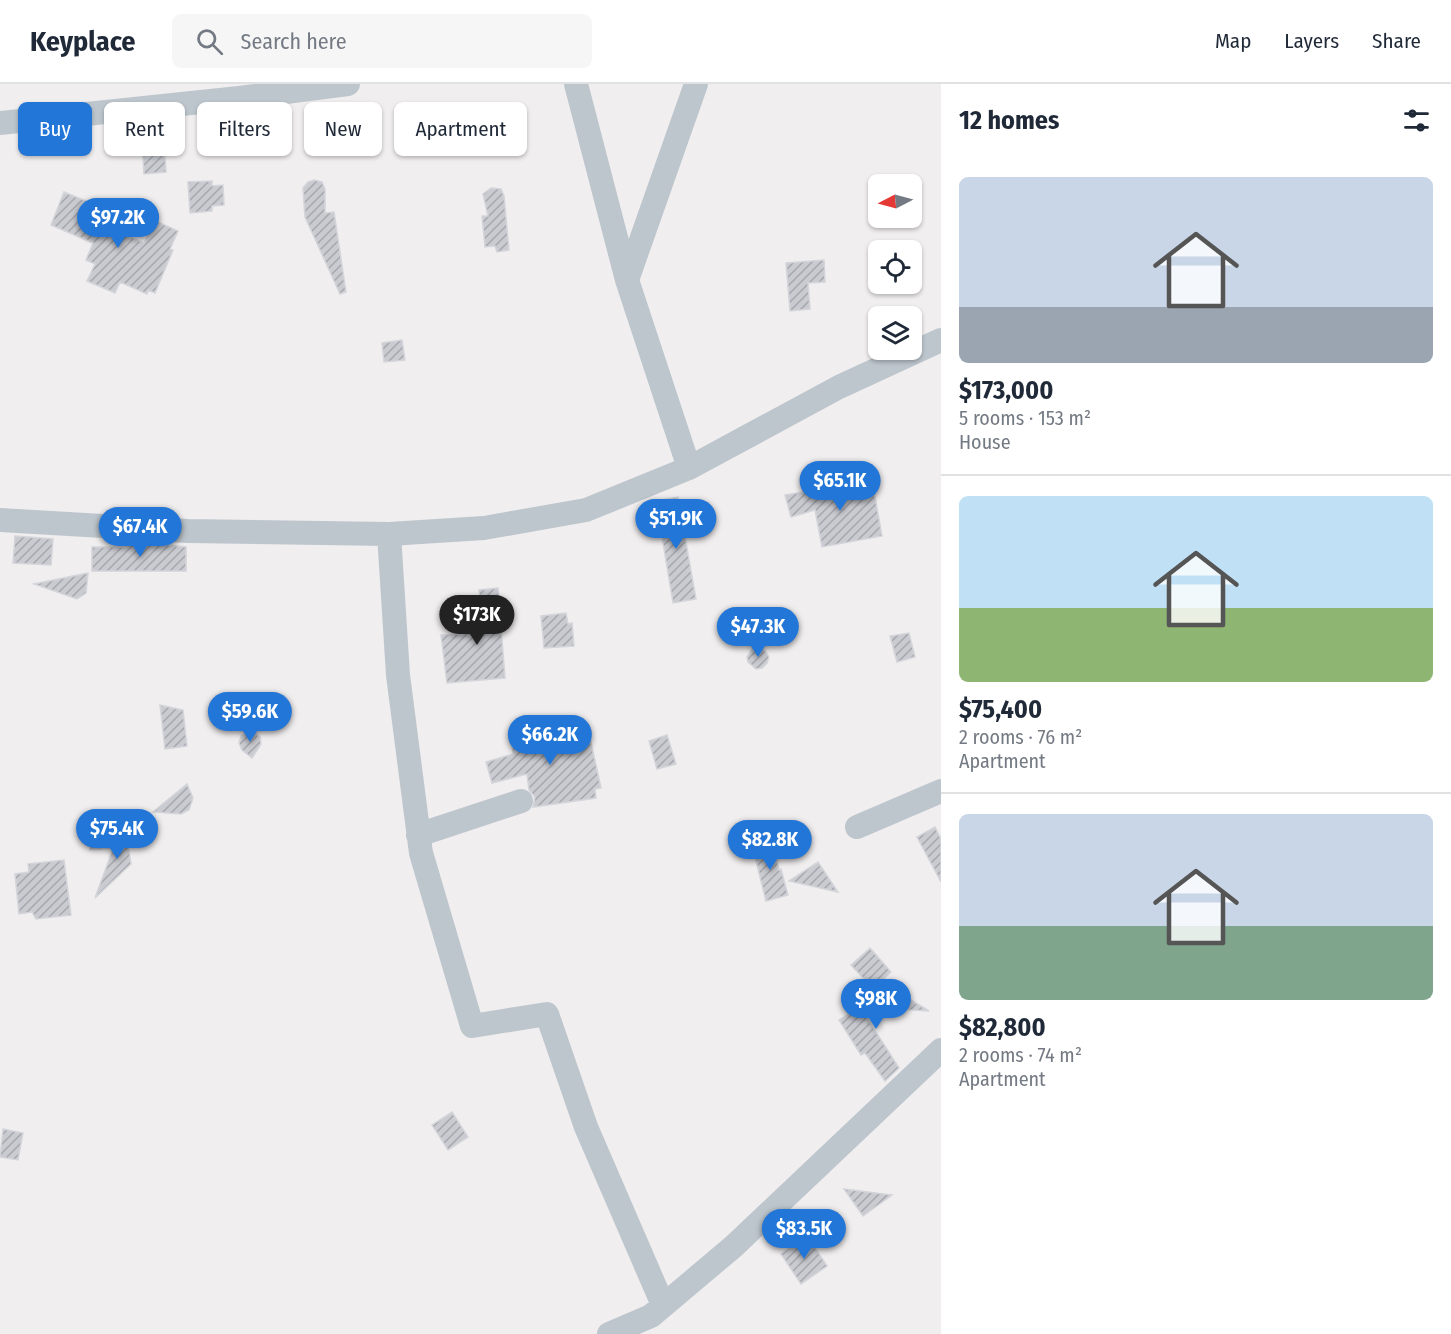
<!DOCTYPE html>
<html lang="en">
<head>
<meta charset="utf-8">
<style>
  :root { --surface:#fff; --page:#f6f6f7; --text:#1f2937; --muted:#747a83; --line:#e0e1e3; --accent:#2276d8 }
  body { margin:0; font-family:"Fira Sans Condensed",sans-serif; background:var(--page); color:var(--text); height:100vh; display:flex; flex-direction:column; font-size:22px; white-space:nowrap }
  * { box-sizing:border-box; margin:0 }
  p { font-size:20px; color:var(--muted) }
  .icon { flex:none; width:33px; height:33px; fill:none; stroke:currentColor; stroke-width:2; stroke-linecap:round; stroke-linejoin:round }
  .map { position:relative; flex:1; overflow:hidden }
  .sheet { display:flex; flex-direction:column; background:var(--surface); width:510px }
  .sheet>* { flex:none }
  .hud { position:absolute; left:18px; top:18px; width:570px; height:54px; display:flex; gap:12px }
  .needle { width:39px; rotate:264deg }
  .buttons { position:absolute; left:868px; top:90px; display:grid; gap:12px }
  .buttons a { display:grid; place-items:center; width:54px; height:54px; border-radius:9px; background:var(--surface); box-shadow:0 2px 4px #0004; font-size:30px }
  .price { position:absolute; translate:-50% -51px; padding:0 14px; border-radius:21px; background:var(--accent); color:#fff; font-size:20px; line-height:39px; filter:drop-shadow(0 2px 3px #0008) }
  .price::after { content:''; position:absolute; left:50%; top:36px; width:18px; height:14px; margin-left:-9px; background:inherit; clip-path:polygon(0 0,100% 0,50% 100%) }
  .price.current { background:#222; color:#fff }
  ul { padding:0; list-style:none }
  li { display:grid; align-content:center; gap:12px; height:318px; padding:0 18px }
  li+li { border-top:2px solid var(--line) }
  li span { display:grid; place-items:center; height:186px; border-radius:9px; color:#555 }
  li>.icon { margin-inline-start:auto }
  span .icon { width:108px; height:108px; fill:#fffc; stroke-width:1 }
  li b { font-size:26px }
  h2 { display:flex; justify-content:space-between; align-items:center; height:72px; padding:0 18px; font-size:26px }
  .pill { padding:0 21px; border-radius:9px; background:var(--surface); box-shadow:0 2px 4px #0004; font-size:21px; line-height:54px }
  .pill.current { background:var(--accent); color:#fff }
  header { display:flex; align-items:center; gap:36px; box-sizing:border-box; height:84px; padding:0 30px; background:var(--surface); border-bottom:2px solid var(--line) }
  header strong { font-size:28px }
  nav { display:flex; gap:33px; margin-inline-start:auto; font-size:21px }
  .search { width:420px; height:54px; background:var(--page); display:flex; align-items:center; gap:15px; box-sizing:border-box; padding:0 21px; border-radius:9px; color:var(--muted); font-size:22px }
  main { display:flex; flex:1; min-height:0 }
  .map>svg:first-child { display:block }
  .building { fill:url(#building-hatch); stroke:#d3d5da; stroke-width:1.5 }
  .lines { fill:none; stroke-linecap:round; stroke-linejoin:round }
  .minor { stroke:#bdc6cd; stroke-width:24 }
</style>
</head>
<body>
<header>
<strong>Keyplace</strong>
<div class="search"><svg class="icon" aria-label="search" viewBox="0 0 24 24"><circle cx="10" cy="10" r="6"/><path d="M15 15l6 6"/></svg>Search here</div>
<nav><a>Map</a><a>Layers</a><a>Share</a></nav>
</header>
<main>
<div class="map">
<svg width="941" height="1250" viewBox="0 0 941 1250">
  <defs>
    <pattern id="building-hatch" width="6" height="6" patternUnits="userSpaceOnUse" patternTransform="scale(1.5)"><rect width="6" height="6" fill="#c9cbd1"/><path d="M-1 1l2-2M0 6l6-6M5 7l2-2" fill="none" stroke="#a5a7ad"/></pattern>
  </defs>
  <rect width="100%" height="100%" fill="#f1eeef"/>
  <path class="building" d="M 164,57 L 166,88 L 144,90 L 142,59 Z
    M 314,96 L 322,98 L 325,105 L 325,129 L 334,128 L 346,208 L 340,210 L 305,133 L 303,104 L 308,98 Z
    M 212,97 L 212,102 L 223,101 L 224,121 L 212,122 L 212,127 L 190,129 L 188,98 Z
    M 491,104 L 501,105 L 504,112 L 509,166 L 497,168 L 495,162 L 485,163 L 482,132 L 488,132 L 483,110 Z
    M 64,108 L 86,117 L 80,131 L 144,159 L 154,136 L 178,147 L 170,165 L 173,166 L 155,209 L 148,206 L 147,210 L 120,198 L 115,209 L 87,197 L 95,180 L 86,176 L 93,159 L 51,141 Z
    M 824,176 L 825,198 L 808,199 L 810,225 L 790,227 L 786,179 Z
    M 402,256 L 405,276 L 384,278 L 382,259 Z
    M 872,396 L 882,452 L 822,463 L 815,426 L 791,433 L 785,411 Z
    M 678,413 L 696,515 L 673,519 L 656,417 Z
    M 15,452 L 53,455 L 51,481 L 13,479 Z
    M 150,459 L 186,463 L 186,487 L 92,487 L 92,463 L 126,463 L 126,460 Z
    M 88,489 L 86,509 L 77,515 L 34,500 Z
    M 498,504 L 505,594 L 447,599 L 441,551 L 463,550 L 463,542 L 482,541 L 479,506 Z
    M 566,529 L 568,540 L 572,539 L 574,562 L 544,564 L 541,532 Z
    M 909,549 L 915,573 L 897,578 L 890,552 Z
    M 755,561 L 765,567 L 769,573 L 767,579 L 762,584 L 756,585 L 748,578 L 747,573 Z
    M 160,621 L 183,626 L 187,662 L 165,665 Z
    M 554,642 L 555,656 L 589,649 L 601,704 L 595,705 L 596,714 L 533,723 L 535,713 L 529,706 L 527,690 L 492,699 L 486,678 L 513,670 L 510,647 Z
    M 252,647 L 260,653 L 261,660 L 252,674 L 242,666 L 239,659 L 241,652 Z
    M 667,651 L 676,680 L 657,685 L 649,657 Z
    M 187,700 L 193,714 L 189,726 L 181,730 L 153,728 Z
    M 124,735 L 131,780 L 95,814 Z
    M 935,743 L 941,755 L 941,798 L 917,753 Z
    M 110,745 L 111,764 L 90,766 L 89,748 Z
    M 772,757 L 779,786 L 781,785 L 788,811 L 766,817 L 752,761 Z
    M 64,776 L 71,831 L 36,835 L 32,828 L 19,830 L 15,790 L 29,788 L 28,780 Z
    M 818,778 L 838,808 L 789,797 Z
    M 870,864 L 891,888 L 873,905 L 851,881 Z
    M 890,903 L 929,927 L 860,923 L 899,984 L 885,997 L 865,969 L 861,971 L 839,936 Z
    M 452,1028 L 468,1053 L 448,1066 L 432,1041 Z
    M 3,1045 L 23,1049 L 18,1076 L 0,1073 Z
    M 844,1105 L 892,1111 L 863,1132 Z
    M 807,1151 L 827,1182 L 801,1200 L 781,1170 Z"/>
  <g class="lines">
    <path class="minor" d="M 576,0 L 627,196 L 689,384
      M 0,39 L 239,14 L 348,0
      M 627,196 L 696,0
      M 0,436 L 188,447 L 389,450 L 484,444 L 586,426 L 689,384 L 839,303 L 941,256
      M 389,450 L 398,591 L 421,769 L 472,942 L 547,930 L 586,1043 L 663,1221
      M 857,743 L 941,707
      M 418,751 L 521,717
      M 609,1250 L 651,1232 L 734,1162 L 941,966"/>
  </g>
</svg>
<div class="buttons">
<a><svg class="needle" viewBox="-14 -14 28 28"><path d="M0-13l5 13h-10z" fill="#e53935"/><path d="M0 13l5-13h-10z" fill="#747a83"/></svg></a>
<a><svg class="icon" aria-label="locate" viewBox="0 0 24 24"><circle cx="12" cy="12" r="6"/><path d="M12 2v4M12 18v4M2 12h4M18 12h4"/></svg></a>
<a><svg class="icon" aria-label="layers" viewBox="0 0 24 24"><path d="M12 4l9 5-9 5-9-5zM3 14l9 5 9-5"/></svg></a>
</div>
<b class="price" style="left:118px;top:165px">$97.2K</b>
<b class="price" style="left:840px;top:428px">$65.1K</b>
<b class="price" style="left:676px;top:466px">$51.9K</b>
<b class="price" style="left:140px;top:474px">$67.4K</b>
<b class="price current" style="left:477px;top:562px">$173K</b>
<b class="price" style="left:758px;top:574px">$47.3K</b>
<b class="price" style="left:250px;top:659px">$59.6K</b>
<b class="price" style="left:550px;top:682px">$66.2K</b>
<b class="price" style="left:117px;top:776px">$75.4K</b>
<b class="price" style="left:770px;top:787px">$82.8K</b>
<b class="price" style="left:876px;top:946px">$98K</b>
<b class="price" style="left:804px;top:1176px">$83.5K</b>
<div class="hud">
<a class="pill current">Buy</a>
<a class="pill">Rent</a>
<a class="pill">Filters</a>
<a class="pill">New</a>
<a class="pill">Apartment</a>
</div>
</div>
<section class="sheet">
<h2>12 homes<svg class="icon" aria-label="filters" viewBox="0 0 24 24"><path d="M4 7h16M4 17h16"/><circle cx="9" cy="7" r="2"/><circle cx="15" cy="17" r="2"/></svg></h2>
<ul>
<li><span style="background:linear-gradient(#c9d6e8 70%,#9aa5b1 0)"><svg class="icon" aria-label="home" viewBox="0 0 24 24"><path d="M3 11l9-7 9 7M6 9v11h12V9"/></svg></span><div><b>$173,000</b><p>5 rooms · 153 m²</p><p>House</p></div></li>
<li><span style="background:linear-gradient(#bfe0f5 60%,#8fb573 0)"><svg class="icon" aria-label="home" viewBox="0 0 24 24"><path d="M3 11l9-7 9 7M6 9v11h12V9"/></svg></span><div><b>$75,400</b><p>2 rooms · 76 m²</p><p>Apartment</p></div></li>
<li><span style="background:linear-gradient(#c9d6e8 60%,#7fa58c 0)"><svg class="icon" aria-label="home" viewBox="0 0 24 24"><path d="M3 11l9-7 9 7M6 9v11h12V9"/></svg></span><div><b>$82,800</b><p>2 rooms · 74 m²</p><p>Apartment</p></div></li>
</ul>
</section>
</main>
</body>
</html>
